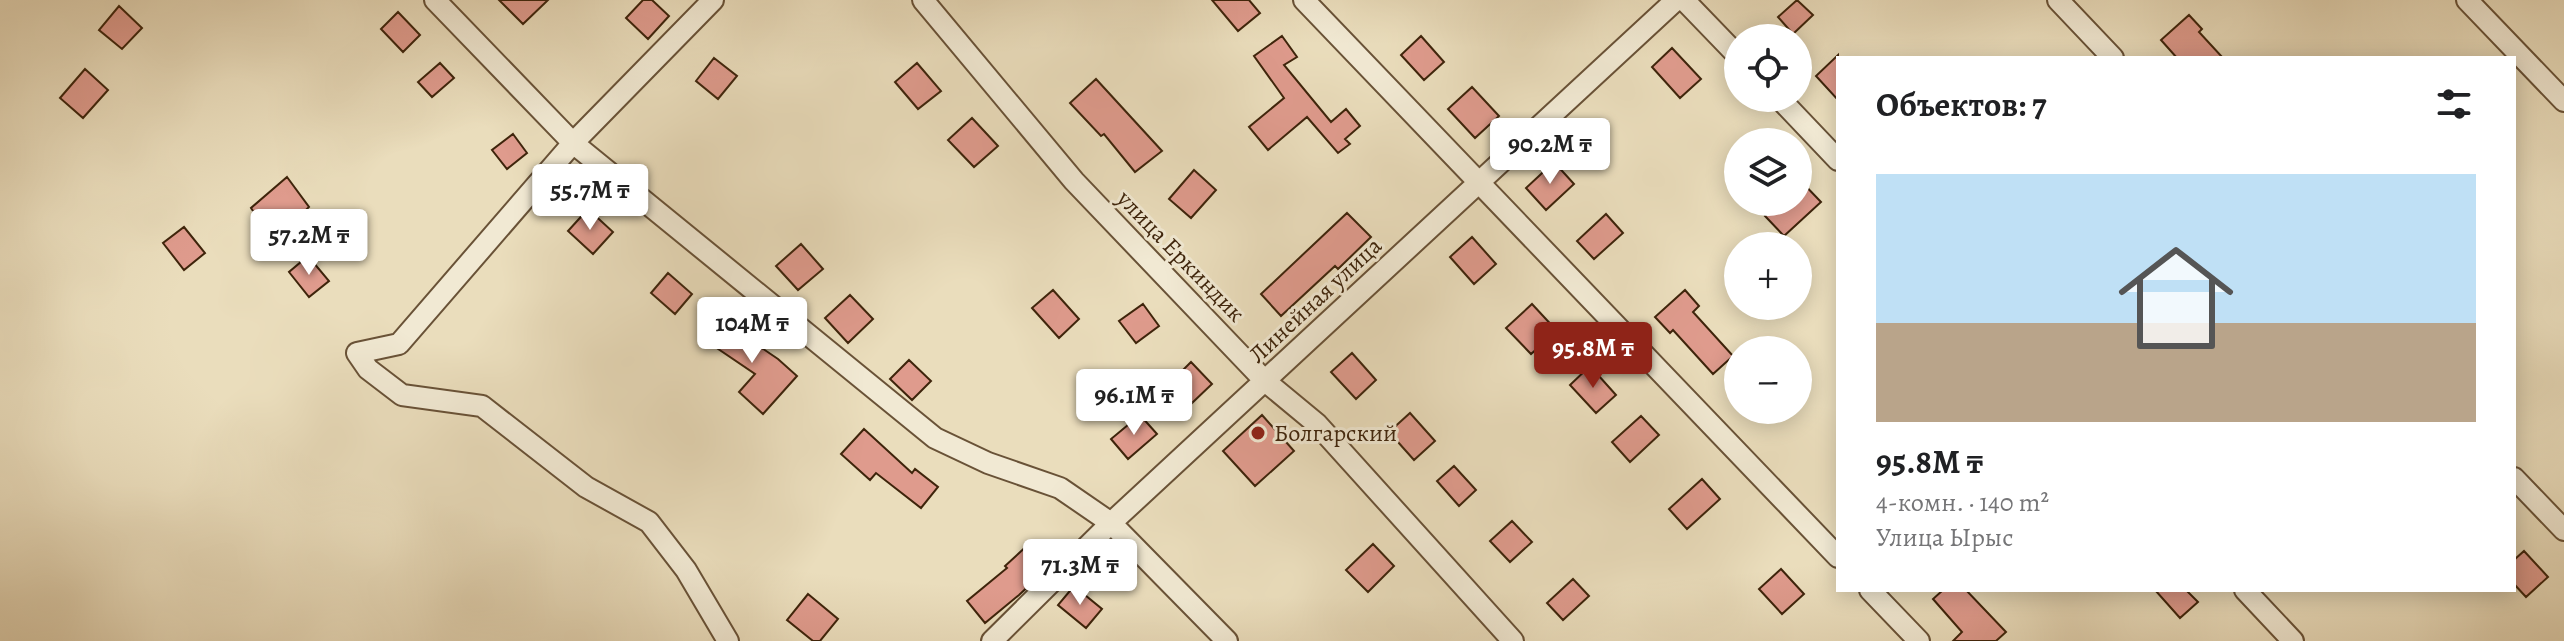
<!DOCTYPE html>
<html lang="ru">
<head>
<meta charset="utf-8">
<style>
  :root { --surface:#fff; --page:#f2f2f2; --text:#202124; --muted:#757577; --accent:#8f2418 }
  body { margin:0; font-family:Alegreya,serif; background:var(--page); color:var(--text); height:100vh; display:flex; flex-direction:column; font-size:30px; white-space:nowrap }
  * { box-sizing:border-box; margin:0 }
  p { font-size:26px; color:var(--muted) }
  .icon { flex:none; width:44px; height:44px; fill:none; stroke:currentColor; stroke-width:2; stroke-linecap:round; stroke-linejoin:round }
  .map { position:relative; flex:1; overflow:hidden }
  .details { position:absolute; left:1836px; top:56px; width:680px; height:536px; display:flex; flex-direction:column; background:var(--surface); border-radius:0px; box-shadow:0 4px 20px #0003 }
  .details>* { flex:none }
  .fabs { position:absolute; left:1724px; top:24px; display:grid; gap:16px }
  .fabs a { display:grid; place-items:center; width:88px; height:88px; border-radius:50%; background:var(--surface); box-shadow:0 4px 20px #0003; font-size:40px }
  .price { position:absolute; translate:-50% -68px; padding:0 18px; border-radius:8px; background:#fff; color:#222; font-size:26px; line-height:52px; filter:drop-shadow(0 2px 4px #0008) }
  .price::after { content:''; position:absolute; left:50%; top:48px; width:24px; height:18px; margin-left:-12px; background:inherit; clip-path:polygon(0 0,100% 0,50% 100%) }
  .price.on { background:var(--accent); color:#fff }
  ul { padding:0; list-style:none }
  li { display:grid; align-content:center; gap:16px; height:424px; padding:0 40px }
  li span { display:grid; place-items:center; height:248px; border-radius:0px; color:#555 }
  li>.icon { margin-inline-start:auto }
  span .icon { width:144px; height:144px; fill:#fffc; stroke-width:1 }
  li b { font-size:34px }
  h2 { display:flex; justify-content:space-between; align-items:center; height:96px; padding:0 40px; font-size:34px }
  .map>svg:first-child { display:block }
  .building { fill:#df9b8d; stroke:#3e240b; stroke-width:2 }
  .lines { fill:none; stroke-linecap:round; stroke-linejoin:round }
  .street-casing { stroke:#695237; stroke-width:24 }
  .street { stroke:#f1e9d3; stroke-width:20 }
  .poi-dot { fill:#8f2418; stroke:#f1e9d3; stroke-width:3 }
  .labels { text-anchor:middle; dominant-baseline:central; stroke-width:6; stroke-linejoin:round; paint-order:stroke }
  .street-label { font-size:24px; fill:#3e240b; stroke:#f1e9d3 }
  .poi-label { font-size:24px; fill:#3e240b; stroke:#f1e9d3; text-anchor:start }
</style>
</head>
<body>
<div class="map">
<svg width="2564" height="641" viewBox="0 0 2564 641">
  <rect width="100%" height="100%" fill="#eaddbc"/>
  <filter id="stains"><feTurbulence type="fractalNoise" baseFrequency=".0025" numOctaves="4"/><feColorMatrix values="0 0 0 0 .2 0 0 0 0 .09 0 0 0 0 .02 0 0 0 .5 -.17"/></filter>
  <radialGradient id="worn" r=".72"><stop offset=".6" stop-color="#630" stop-opacity="0"/><stop offset="1" stop-color="#630" stop-opacity=".3"/></radialGradient>
  <path class="building" d="M 499,0 L 548,0 L 523,24 Z
    M 643,0 L 652,0 L 669,16 L 648,39 L 626,18 Z
    M 1212,0 L 1249,0 L 1260,13 L 1238,31 Z
    M 1797,0 L 1813,15 L 1793,34 L 1778,17 Z
    M 119,6 L 142,28 L 122,49 L 99,30 Z
    M 398,12 L 420,35 L 403,52 L 381,29 Z
    M 2189,15 L 2202,29 L 2199,32 L 2223,58 L 2177,58 L 2161,40 Z
    M 1282,36 L 1297,57 L 1284,65 L 1331,122 L 1346,109 L 1360,126 L 1345,139 L 1350,144 L 1338,153 L 1307,117 L 1268,150 L 1249,127 L 1284,98 L 1254,56 Z
    M 1421,36 L 1444,62 L 1424,80 L 1401,55 Z
    M 1672,48 L 1701,79 L 1680,98 L 1652,67 Z
    M 1838,55 L 1838,100 L 1816,76 Z
    M 714,58 L 737,76 L 718,99 L 696,81 Z
    M 440,63 L 454,78 L 432,97 L 418,82 Z
    M 917,63 L 941,91 L 918,109 L 895,82 Z
    M 85,69 L 108,90 L 83,118 L 60,98 Z
    M 1096,79 L 1162,151 L 1135,172 L 1104,134 L 1101,136 L 1070,103 Z
    M 1472,87 L 1499,116 L 1475,138 L 1448,109 Z
    M 972,118 L 998,146 L 974,167 L 948,140 Z
    M 513,134 L 527,153 L 507,169 L 492,150 Z
    M 1554,162 L 1574,184 L 1546,210 L 1526,188 Z
    M 1194,170 L 1216,190 L 1191,218 L 1169,199 Z
    M 287,177 L 309,207 L 274,241 L 251,208 Z
    M 1798,178 L 1821,202 L 1784,236 L 1765,216 L 1781,202 L 1798,202 Z
    M 588,209 L 613,232 L 593,254 L 568,231 Z
    M 1347,213 L 1371,237 L 1338,269 L 1335,266 L 1281,316 L 1261,294 Z
    M 1606,214 L 1623,233 L 1594,259 L 1577,241 Z
    M 184,227 L 205,253 L 184,270 L 163,243 Z
    M 1472,237 L 1496,264 L 1474,284 L 1450,257 Z
    M 801,244 L 823,269 L 798,290 L 776,266 Z
    M 308,256 L 329,281 L 309,297 L 289,272 Z
    M 668,273 L 692,294 L 675,314 L 651,293 Z
    M 1053,290 L 1079,319 L 1059,338 L 1032,308 Z
    M 1685,290 L 1699,306 L 1693,312 L 1733,356 L 1713,374 L 1673,330 L 1670,333 L 1655,317 Z
    M 850,295 L 873,319 L 848,343 L 825,318 Z
    M 1143,304 L 1159,326 L 1136,343 L 1119,321 Z
    M 1532,304 L 1557,331 L 1531,354 L 1506,328 Z
    M 716,317 L 778,359 L 797,376 L 763,414 L 739,392 L 755,374 L 702,338 Z
    M 1352,353 L 1376,380 L 1356,399 L 1331,372 Z
    M 909,360 L 931,381 L 912,400 L 890,379 Z
    M 1191,362 L 1212,384 L 1192,403 L 1172,381 Z
    M 1590,366 L 1616,395 L 1596,413 L 1570,385 Z
    M 1410,413 L 1435,441 L 1414,460 L 1389,432 Z
    M 1140,415 L 1157,434 L 1128,459 L 1111,439 Z
    M 1262,415 L 1294,451 L 1255,486 L 1223,451 Z
    M 1641,416 L 1659,435 L 1630,462 L 1612,442 Z
    M 864,429 L 912,473 L 915,469 L 938,487 L 921,508 L 876,473 L 870,480 L 841,454 Z
    M 1454,466 L 1476,490 L 1459,506 L 1437,481 Z
    M 1702,479 L 1720,499 L 1687,529 L 1669,509 Z
    M 1512,521 L 1532,542 L 1510,562 L 1490,541 Z
    M 1029,544 L 1050,566 L 1019,595 L 985,623 L 967,601 L 1007,568 L 1005,566 Z
    M 1373,544 L 1394,566 L 1368,592 L 1346,570 Z
    M 2524,551 L 2548,577 L 2526,597 L 2514,584 L 2514,560 Z
    M 1781,569 L 1804,594 L 1782,614 L 1759,589 Z
    M 1573,579 L 1589,596 L 1563,620 L 1547,603 Z
    M 1074,586 L 1102,609 L 1086,628 L 1058,605 Z
    M 1943,590 L 1966,590 L 2006,632 L 1996,641 L 1953,641 L 1962,632 L 1933,599 Z
    M 2155,590 L 2186,590 L 2198,602 L 2180,618 Z
    M 808,594 L 838,619 L 820,641 L 813,641 L 787,620 Z"/>
  <g class="lines">
    <defs>
      <path id="street" d="M 435,0 L 573,143 L 935,438 L 988,463 L 1060,488 L 1111,523 L 1227,641
        M 713,0 L 573,143 L 399,344 L 357,353 L 368,369 L 402,395 L 482,406 L 586,487 L 649,522 L 686,570 L 728,641
        M 923,0 L 1074,181 L 1265,381 L 1317,424 L 1513,641
        M 1304,0 L 1838,557
        M 1684,0 L 1738,56
        M 2058,0 L 2113,58
        M 2467,0 L 2564,101
        M 1779,98 L 1838,160
        M 2514,478 L 2564,530
        M 1870,590 L 1919,641
        M 2245,590 L 2293,641
        M 992,641 L 1111,523 L 1676,0"/>
    </defs>
    <use href="#street" class="street-casing"/>
    <use href="#street" class="street"/>
  </g>
  <circle class="poi-dot" cx="1258" cy="433" r="8"/>
  <g class="labels">
    <g class="street-label">
      <text transform="translate(1181 256) rotate(46)">улица Еркиндик</text>
      <text transform="translate(1315 300) rotate(-43)">Линейная улица</text>
    </g>
    <g class="poi-label">
      <text x="1274" y="433">Болгарский</text>
    </g>
  </g>
  <rect width="100%" height="100%" filter="url(#stains)"/>
  <rect width="100%" height="100%" fill="url(#worn)"/>
</svg>
<div class="fabs">
<a><svg class="icon" aria-label="locate" viewBox="0 0 24 24"><circle cx="12" cy="12" r="6"/><path d="M12 2v4M12 18v4M2 12h4M18 12h4"/></svg></a>
<a><svg class="icon" aria-label="layers" viewBox="0 0 24 24"><path d="M12 4l9 5-9 5-9-5zM3 14l9 5 9-5"/></svg></a>
<a>+</a>
<a>−</a>
</div>
<b class="price" style="left:1550px;top:186px">90.2M ₸</b>
<b class="price" style="left:590px;top:232px">55.7M ₸</b>
<b class="price" style="left:309px;top:277px">57.2M ₸</b>
<b class="price" style="left:752px;top:365px">104M ₸</b>
<b class="price on" style="left:1593px;top:390px">95.8M ₸</b>
<b class="price" style="left:1134px;top:437px">96.1M ₸</b>
<b class="price" style="left:1080px;top:607px">71.3M ₸</b>
<section class="details">
<h2>Объектов: 7<svg class="icon" aria-label="filters" viewBox="0 0 24 24"><path d="M4 7h16M4 17h16"/><circle cx="9" cy="7" r="2"/><circle cx="15" cy="17" r="2"/></svg></h2>
<ul>
<li><span style="background:linear-gradient(#bfe0f5 60%,#b9a48a 0)"><svg class="icon" aria-label="home" viewBox="0 0 24 24"><path d="M3 11l9-7 9 7M6 9v11h12V9"/></svg></span><div><b>95.8M ₸</b><p>4-комн. · 140 m²</p><p>Улица Ырыс</p></div></li>
</ul>
</section>
</div>
</body>
</html>
